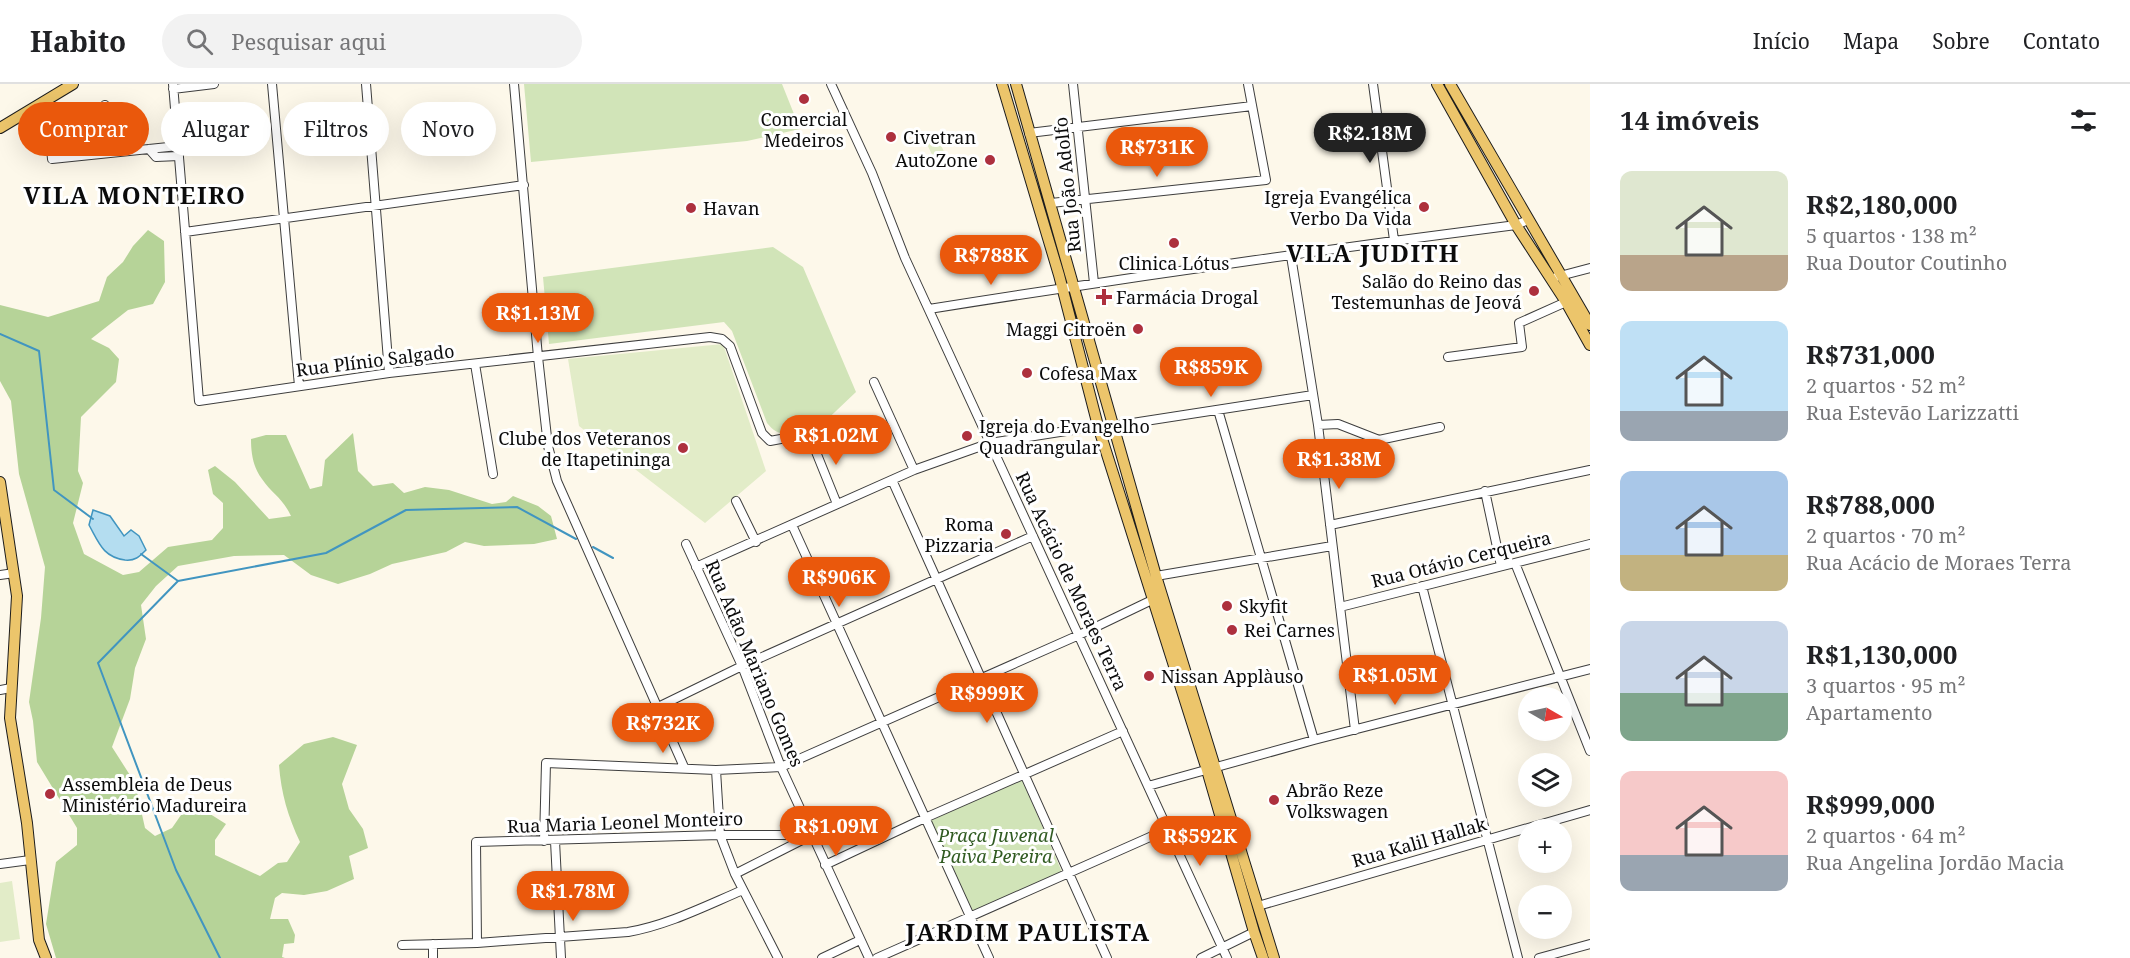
<!DOCTYPE html>
<html lang="pt">
<head>
<meta charset="utf-8">
<style>
  :root { --surface:#fff; --page:#f2f2f2; --text:#202124; --muted:#757577; --line:#e0e0e0; --accent:#ea580c }
  body { margin:0; font-family:"Noto Serif",serif; background:var(--page); color:var(--text); height:100vh; display:flex; flex-direction:column; font-size:22px; white-space:nowrap }
  * { box-sizing:border-box; margin:0 }
  p { font-size:20px; color:var(--muted) }
  .icon { flex:none; width:33px; height:33px; fill:none; stroke:currentColor; stroke-width:2; stroke-linecap:round; stroke-linejoin:round }
  .map { position:relative; flex:1; overflow:hidden }
  .side { display:flex; flex-direction:column; background:var(--surface); width:540px }
  .side>* { flex:none }
  .top-card { position:absolute; left:18px; top:18px; width:570px; height:54px; display:flex; gap:12px }
  .needle { width:39px; rotate:99deg }
  .fabs { position:absolute; left:1518px; top:603px; display:grid; gap:12px }
  .fabs a { display:grid; place-items:center; width:54px; height:54px; border-radius:50%; background:var(--surface); box-shadow:0 6px 24px #0002; font-size:30px }
  .price { position:absolute; translate:-50% -51px; padding:0 14px; border-radius:21px; background:var(--accent); color:#fff; font-size:20px; line-height:39px; filter:drop-shadow(0 2px 3px #0008) }
  .price::after { content:''; position:absolute; left:50%; top:36px; width:18px; height:14px; margin-left:-9px; background:inherit; clip-path:polygon(0 0,100% 0,50% 100%) }
  .price.active { background:#222; color:#fff }
  ul { padding:0; list-style:none }
  li { display:flex; align-items:center; gap:18px; height:150px; padding:0 30px }
  li span { display:grid; place-items:center; flex:none; width:168px; height:120px; border-radius:12px; color:#555 }
  li>.icon { margin-inline-start:auto }
  span .icon { width:72px; height:72px; fill:#fffc; stroke-width:1 }
  li b { font-size:26px }
  h2 { display:flex; justify-content:space-between; align-items:center; height:72px; padding:0 30px; font-size:26px }
  .pill { padding:0 21px; border-radius:27px; background:var(--surface); box-shadow:0 6px 24px #0002; font-size:21px; line-height:54px }
  .pill.active { background:var(--accent); color:#fff }
  header { display:flex; align-items:center; gap:36px; box-sizing:border-box; height:84px; padding:0 30px; background:var(--surface); border-bottom:2px solid var(--line) }
  header strong { font-size:28px }
  nav { display:flex; gap:33px; margin-inline-start:auto; font-size:21px }
  .search { width:420px; height:54px; background:var(--page); display:flex; align-items:center; gap:15px; box-sizing:border-box; padding:0 21px; border-radius:33px; color:var(--muted); font-size:22px }
  main { display:flex; flex:1; min-height:0 }
  .map>svg:first-child { display:block }
  .green { fill:#d1e4b8 }
  .forest { fill:#b6d398 }
  .pitch { fill:#e2ecc8 }
  .water { fill:#b4ddf0; stroke:#4195c0; stroke-width:1.5 }
  .lines { fill:none; stroke-linecap:round; stroke-linejoin:round }
  .stream { stroke:#4195c0; stroke-width:2 }
  .minor-casing { stroke:#3e3e3e; stroke-width:10 }
  .major-casing { stroke:#1c1c1c; stroke-width:12 }
  .minor { stroke:#fff; stroke-width:8 }
  .major { stroke:#ecc56b; stroke-width:10 }
  .poi-dot { fill:#ad303e; stroke:#fff; stroke-width:2 }
  .labels { text-anchor:middle; dominant-baseline:central; stroke-width:6; stroke-linejoin:round; paint-order:stroke }
  .poi-label { font-size:18px; fill:#0b0b0b; stroke:#fff; text-anchor:start }
  .street-label { font-size:18px; fill:#0b0b0b; stroke:#fff }
  .park-label { font-size:18px; font-style:italic; fill:#315b22; stroke:#fff }
  .district-label { font-size:24px; font-weight:bold; letter-spacing:1.5px; fill:#0b0b0b; stroke:#fff }
</style>
</head>
<body>
<header>
<strong>Habito</strong>
<div class="search"><svg class="icon" aria-label="search" viewBox="0 0 24 24"><circle cx="10" cy="10" r="6"/><path d="M15 15l6 6"/></svg>Pesquisar aqui</div>
<nav><a>Início</a><a>Mapa</a><a>Sobre</a><a>Contato</a></nav>
</header>
<main>
<div class="map">
<svg width="1590" height="874" viewBox="0 0 1590 874">
  <rect width="100%" height="100%" fill="#fdf8ea"/>
  <path class="green" d="M 524,0 L 782,0 L 800,45 L 747,57 L 531,78 Z
    M 773,163 L 803,183 L 856,308 L 816,346 L 804,340 C 787,348 781,356 767,339 L 732,247 L 724,238 L 549,260 L 543,193 Z
    M 1022,695 L 1062,788 L 972,828 L 930,737 Z"/>
  <path class="forest" d="M 148,146 L 164,157 L 165,198 L 153,220 L 128,226 L 91,255 L 109,264 L 119,275 L 116,298 L 81,333 L 78,387 L 83,399 L 73,439 L 84,470 L 123,491 L 139,488 L 168,463 L 212,456 L 223,444 L 223,419 L 213,410 L 208,386 L 215,382 L 235,398 L 269,435 L 291,432 C 282,413 272,410 262,395 C 253,383 251,369 251,355 L 266,351 L 286,351 L 310,405 L 322,402 L 325,376 L 353,349 L 358,387 L 373,402 L 393,399 L 404,409 L 425,403 L 449,406 L 492,420 L 506,418 L 513,412 L 538,422 L 551,432 L 557,455 L 534,460 L 484,462 L 465,458 L 446,468 L 392,480 L 370,490 L 338,500 L 311,491 L 284,471 L 234,472 L 178,482 L 156,502 L 141,521 L 146,555 L 135,584 L 130,615 L 112,663 L 135,699 L 145,744 L 155,752 L 172,744 L 188,721 L 199,723 L 226,740 L 215,756 L 215,771 L 260,792 L 278,779 L 287,778 L 300,758 C 288,733 281,709 279,681 L 304,660 L 333,653 L 357,661 L 342,700 L 349,725 L 363,745 L 368,764 L 349,772 L 354,795 L 327,807 L 304,811 L 282,809 L 275,814 L 270,835 L 288,835 L 295,851 L 294,859 L 284,860 L 282,873 L 285,874 L 56,874 L 46,840 L 56,778 L 77,761 L 77,744 L 37,678 L 33,637 L 29,618 L 41,534 L 45,483 L 19,390 L 11,317 L 0,297 L 0,221 L 48,233 L 99,217 L 107,193 L 123,178 L 133,162 Z"/>
  <path class="pitch" d="M 936,51 L 948,76 L 937,81 L 925,56 Z
    M 723,260 L 766,387 L 705,439 L 579,342 L 568,275 Z
    M 12,797 L 20,855 L 0,858 L 0,799 Z"/>
  <path class="water" d="M 93,426 L 110,432 L 124,452 L 131,446 L 139,452 L 146,466 C 139,473 135,477 125,476 C 103,473 99,459 89,441 Z"/>
  <g class="lines">
    <path class="stream" d="M 0,250 L 39,267 L 54,406 L 93,435
      M 593,463 L 613,474
      M 141,470 L 178,497
      M 178,497 L 98,579 L 176,786 L 220,874
      M 178,497 L 326,469 L 406,426 L 517,423 L 576,455"/>
    <defs>
      <path id="minor" d="M 173,0 L 199,317 L 389,289 L 710,253 L 722,255 L 730,262 L 762,349 L 770,357 L 802,351 L 810,353 L 837,420
        M 272,0 L 299,302
        M 366,0 L 389,289
        M 514,0 L 538,273 L 548,362 L 557,397 L 684,683
        M 831,0 L 872,89 L 905,174 L 1227,874
        M 1073,0 L 1094,199
        M 1373,0 L 1394,156
        M 173,5 L 214,0
        M 105,21 L 109,69
        M 87,29 L 90,71
        M 67,37 L 71,73
        M 49,44 L 52,75 L 178,62
        M 1029,49 L 1252,22
        M 149,65 L 156,73 L 179,72
        M 1051,119 L 1266,96 L 1248,0
        M 185,148 L 524,101
        M 1291,172 L 1318,341 L 1355,646
        M 1556,193 L 1590,184
        M 929,225 C 1124,194 1320,166 1516,141 L 1528,136
        M 1448,273 L 1522,263 L 1519,239 L 1566,218
        M 475,280 L 493,390
        M 874,298 L 914,386
        M 1218,326 L 1314,656
        M 1318,341 L 1338,340 L 1379,356 L 1440,343
        M 1113,342 L 1313,311
        M 892,396 L 1107,874
        M 1485,407 L 1501,482
        M 736,417 L 756,458
        M 792,441 L 989,874
        M 1330,441 L 1590,386
        M 686,460 L 742,582 L 781,683 L 869,874
        M 1515,479 L 1590,667
        M 696,483 L 914,386 L 990,359 L 1098,342
        M 0,491 L 14,489
        M 1156,492 L 1332,462
        M 1422,502 L 1518,874
        M 1340,523 L 1590,460
        M 0,606 L 11,604
        M 658,623 L 742,582 L 1033,452
        M 716,686 L 720,751 L 735,790 L 778,874
        M 1148,702 L 1314,656 L 1590,585
        M 544,757 L 546,679 L 716,686 L 781,683 L 1079,551 L 1152,516
        M 555,757 L 561,874
        M 0,780 L 30,776
        M 825,781 L 925,734 L 1123,647
        M 735,790 L 810,752
        M 1258,822 L 1590,726
        M 477,859 L 476,758 L 720,751 L 812,751
        M 433,860 L 433,874
        M 402,861 L 477,859 L 628,848 C 668,841 705,822 743,806
        M 822,874 L 860,856
        M 877,874 L 1168,745
        M 1201,874 L 1254,848
        M 1539,874 L 1590,860"/>
      <path id="major" d="M 1002,0 L 1059,191 L 1098,342 L 1207,686 L 1254,848 L 1263,874
        M 1016,0 L 1156,492 L 1274,874
        M 1437,0 L 1516,141 L 1566,218 L 1590,261
        M 1450,0 L 1590,241
        M 0,44 L 73,0
        M 0,398 L 17,512 L 10,634 L 27,739 L 39,856 L 46,874"/>
    </defs>
    <use href="#minor" class="minor-casing"/>
    <use href="#major" class="major-casing"/>
    <use href="#minor" class="minor"/>
    <use href="#major" class="major"/>
  </g>
  <g class="poi-dot">
    <circle cx="804" cy="15" r="6"/>
    <circle cx="891" cy="53" r="6"/>
    <circle cx="990" cy="76" r="6"/>
    <circle cx="1424" cy="123" r="6"/>
    <circle cx="691" cy="124" r="6"/>
    <circle cx="1174" cy="159" r="6"/>
    <circle cx="1534" cy="207" r="6"/>
    <path d="M1101 204h6v6h6v6h-6v6h-6v-6h-6v-6h6z"/>
    <circle cx="1138" cy="245" r="6"/>
    <circle cx="1027" cy="289" r="6"/>
    <circle cx="967" cy="352" r="6"/>
    <circle cx="683" cy="364" r="6"/>
    <circle cx="1006" cy="450" r="6"/>
    <circle cx="1227" cy="522" r="6"/>
    <circle cx="1232" cy="546" r="6"/>
    <circle cx="1149" cy="592" r="6"/>
    <circle cx="50" cy="710" r="6"/>
    <circle cx="1274" cy="716" r="6"/>
  </g>
  <g class="labels">
    <g class="poi-label">
      <text x="804" y="35" text-anchor="middle">Comercial<tspan x="804" dy="21">Medeiros</tspan></text>
      <text x="903" y="53">Civetran</text>
      <text x="978" y="76" text-anchor="end">AutoZone</text>
      <text x="1412" y="113" text-anchor="end">Igreja Evangélica<tspan x="1412" dy="21">Verbo Da Vida</tspan></text>
      <text x="703" y="124">Havan</text>
      <text x="1174" y="179" text-anchor="middle">Clinica Lótus</text>
      <text x="1522" y="197" text-anchor="end">Salão do Reino das<tspan x="1522" dy="21">Testemunhas de Jeová</tspan></text>
      <text x="1116" y="213">Farmácia Drogal</text>
      <text x="1126" y="245" text-anchor="end">Maggi Citroën</text>
      <text x="1039" y="289">Cofesa Max</text>
      <text x="979" y="342">Igreja do Evangelho<tspan x="979" dy="21">Quadrangular</tspan></text>
      <text x="671" y="354" text-anchor="end">Clube dos Veteranos<tspan x="671" dy="21">de Itapetininga</tspan></text>
      <text x="994" y="440" text-anchor="end">Roma<tspan x="994" dy="21">Pizzaria</tspan></text>
      <text x="1239" y="522">Skyfit</text>
      <text x="1244" y="546">Rei Carnes</text>
      <text x="1161" y="592">Nissan Applàuso</text>
      <text x="62" y="700">Assembleia de Deus<tspan x="62" dy="21">Ministério Madureira</tspan></text>
      <text x="1286" y="706">Abrão Reze<tspan x="1286" dy="21">Volkswagen</tspan></text>
    </g>
    <g class="street-label">
      <text transform="translate(1067 101) rotate(-96)">Rua João Adolfo</text>
      <text transform="translate(375 276) rotate(-7)">Rua Plínio Salgado</text>
      <text transform="translate(1461 475) rotate(-14)">Rua Otávio Cerqueira</text>
      <text transform="translate(1072 497) rotate(65)">Rua Acácio de Moraes Terra</text>
      <text transform="translate(755 579) rotate(67)">Rua Adão Mariano Gomes</text>
      <text transform="translate(625 738) rotate(-2)">Rua Maria Leonel Monteiro</text>
      <text transform="translate(1419 758) rotate(-16)">Rua Kalil Hallak</text>
    </g>
    <g class="park-label">
      <text x="996" y="751">Praça Juvenal<tspan x="996" dy="21">Paiva Pereira</tspan></text>
    </g>
    <g class="district-label">
      <text x="135" y="110">VILA MONTEIRO</text>
      <text x="1373" y="168">VILA JUDITH</text>
      <text x="1028" y="847">JARDIM PAULISTA</text>
    </g>
  </g>
</svg>
<div class="fabs">
<a><svg class="needle" viewBox="-14 -14 28 28"><path d="M0-13l5 13h-10z" fill="#e53935"/><path d="M0 13l5-13h-10z" fill="#757577"/></svg></a>
<a><svg class="icon" aria-label="layers" viewBox="0 0 24 24"><path d="M12 4l9 5-9 5-9-5zM3 14l9 5 9-5"/></svg></a>
<a>+</a>
<a>−</a>
</div>
<b class="price active" style="left:1370px;top:80px">R$2.18M</b>
<b class="price" style="left:1157px;top:94px">R$731K</b>
<b class="price" style="left:991px;top:202px">R$788K</b>
<b class="price" style="left:538px;top:260px">R$1.13M</b>
<b class="price" style="left:1211px;top:314px">R$859K</b>
<b class="price" style="left:836px;top:382px">R$1.02M</b>
<b class="price" style="left:1339px;top:406px">R$1.38M</b>
<b class="price" style="left:839px;top:524px">R$906K</b>
<b class="price" style="left:1395px;top:622px">R$1.05M</b>
<b class="price" style="left:987px;top:640px">R$999K</b>
<b class="price" style="left:663px;top:670px">R$732K</b>
<b class="price" style="left:836px;top:773px">R$1.09M</b>
<b class="price" style="left:1200px;top:783px">R$592K</b>
<b class="price" style="left:573px;top:838px">R$1.78M</b>
<div class="top-card">
<a class="pill active">Comprar</a>
<a class="pill">Alugar</a>
<a class="pill">Filtros</a>
<a class="pill">Novo</a>
</div>
</div>
<section class="side">
<h2>14 imóveis<svg class="icon" aria-label="filters" viewBox="0 0 24 24"><path d="M4 7h16M4 17h16"/><circle cx="9" cy="7" r="2"/><circle cx="15" cy="17" r="2"/></svg></h2>
<ul>
<li><span style="background:linear-gradient(#dfe7d0 70%,#b9a48a 0)"><svg class="icon" aria-label="home" viewBox="0 0 24 24"><path d="M3 11l9-7 9 7M6 9v11h12V9"/></svg></span><div><b>R$2,180,000</b><p>5 quartos · 138 m²</p><p>Rua Doutor Coutinho</p></div></li>
<li><span style="background:linear-gradient(#bfe0f5 75%,#9aa5b1 0)"><svg class="icon" aria-label="home" viewBox="0 0 24 24"><path d="M3 11l9-7 9 7M6 9v11h12V9"/></svg></span><div><b>R$731,000</b><p>2 quartos · 52 m²</p><p>Rua Estevão Larizzatti</p></div></li>
<li><span style="background:linear-gradient(#a9c7e8 70%,#c2b280 0)"><svg class="icon" aria-label="home" viewBox="0 0 24 24"><path d="M3 11l9-7 9 7M6 9v11h12V9"/></svg></span><div><b>R$788,000</b><p>2 quartos · 70 m²</p><p>Rua Acácio de Moraes Terra</p></div></li>
<li><span style="background:linear-gradient(#c9d6e8 60%,#7fa58c 0)"><svg class="icon" aria-label="home" viewBox="0 0 24 24"><path d="M3 11l9-7 9 7M6 9v11h12V9"/></svg></span><div><b>R$1,130,000</b><p>3 quartos · 95 m²</p><p>Apartamento</p></div></li>
<li><span style="background:linear-gradient(#f6c9c9 70%,#9aa5b1 0)"><svg class="icon" aria-label="home" viewBox="0 0 24 24"><path d="M3 11l9-7 9 7M6 9v11h12V9"/></svg></span><div><b>R$999,000</b><p>2 quartos · 64 m²</p><p>Rua Angelina Jordão Macia</p></div></li>
</ul>
</section>
</main>
</body>
</html>
